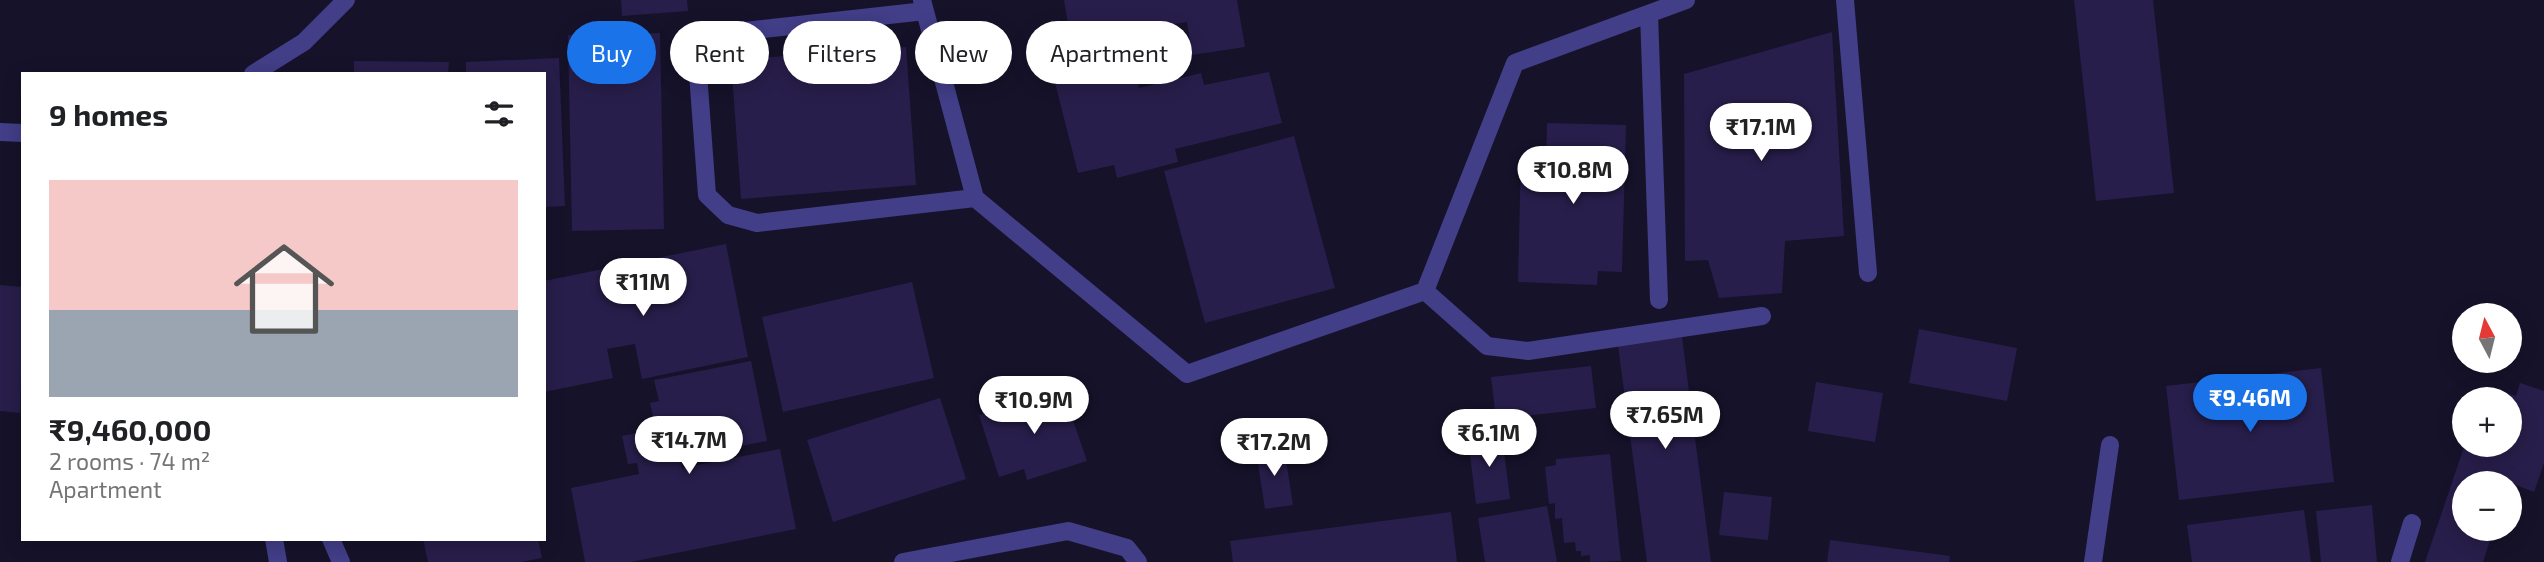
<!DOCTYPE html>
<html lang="en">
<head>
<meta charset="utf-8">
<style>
  :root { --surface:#fff; --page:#f6f6f6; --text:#202124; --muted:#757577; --accent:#1a73e8 }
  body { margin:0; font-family:"Exo 2",sans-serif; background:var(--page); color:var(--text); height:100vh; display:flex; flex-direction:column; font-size:26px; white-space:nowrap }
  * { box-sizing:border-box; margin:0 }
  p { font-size:23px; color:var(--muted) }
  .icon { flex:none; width:38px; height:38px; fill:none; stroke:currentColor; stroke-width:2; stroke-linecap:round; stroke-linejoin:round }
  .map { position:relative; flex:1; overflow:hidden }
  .sheet { position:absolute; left:21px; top:72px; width:525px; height:469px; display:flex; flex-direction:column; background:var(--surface); border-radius:0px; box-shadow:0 4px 18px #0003 }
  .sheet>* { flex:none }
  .banner { position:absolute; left:567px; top:21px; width:665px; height:63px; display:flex; gap:14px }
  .needle { width:46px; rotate:353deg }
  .tools { position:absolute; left:2452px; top:303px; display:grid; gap:14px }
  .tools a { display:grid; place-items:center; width:70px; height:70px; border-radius:50%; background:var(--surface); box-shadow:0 4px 18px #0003; font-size:35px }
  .price { position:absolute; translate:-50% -60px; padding:0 16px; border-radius:24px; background:#fff; color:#222; font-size:23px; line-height:46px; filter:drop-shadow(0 2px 4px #0008) }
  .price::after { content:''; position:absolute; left:50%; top:42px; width:21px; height:16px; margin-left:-10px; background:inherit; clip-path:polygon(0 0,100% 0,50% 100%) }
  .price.active { background:var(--accent); color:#fff }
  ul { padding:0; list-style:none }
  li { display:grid; align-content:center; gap:14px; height:371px; padding:0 28px }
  li span { display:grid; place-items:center; height:217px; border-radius:0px; color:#555 }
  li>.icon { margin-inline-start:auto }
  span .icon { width:126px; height:126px; fill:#fffc; stroke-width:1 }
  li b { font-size:30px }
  h2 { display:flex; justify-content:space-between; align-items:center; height:84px; padding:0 28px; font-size:30px }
  .chip { padding:0 24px; border-radius:32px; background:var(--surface); box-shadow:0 4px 18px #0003; font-size:24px; line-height:63px }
  .chip.active { background:var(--accent); color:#fff }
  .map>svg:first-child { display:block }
  .building { fill:#281e4b }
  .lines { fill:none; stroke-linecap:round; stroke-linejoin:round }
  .minor { stroke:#423e88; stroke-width:18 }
</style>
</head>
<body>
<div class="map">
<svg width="2544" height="562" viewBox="0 0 2544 562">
  <rect width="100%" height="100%" fill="#16122a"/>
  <path class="building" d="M 621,0 L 687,0 L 688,11 L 622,16 Z
    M 1064,0 L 1237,0 L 1245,47 L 1192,55 L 1187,22 L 1071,41 Z
    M 2074,0 L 2153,0 L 2174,193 L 2096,201 Z
    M 1832,32 L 1844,236 L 1785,241 L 1782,293 L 1719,298 L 1708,260 L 1685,261 L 1684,74 Z
    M 660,33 L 664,229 L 572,231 L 568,35 Z
    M 906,47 L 916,185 L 741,199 L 731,60 Z
    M 559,58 L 565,206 L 544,207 L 544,74 L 466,74 L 466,62 Z
    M 354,61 L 449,62 L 448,74 L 354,74 Z
    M 1101,64 L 1104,78 L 1135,71 L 1139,88 L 1201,73 L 1204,85 L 1269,72 L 1282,123 L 1175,149 L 1178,162 L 1117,178 L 1114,165 L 1078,173 L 1053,75 Z
    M 1547,123 L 1626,125 L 1622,272 L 1598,271 L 1597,285 L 1518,282 L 1521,157 L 1546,157 Z
    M 1294,136 L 1335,288 L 1205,323 L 1164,171 Z
    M 726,244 L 748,357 L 642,379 L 635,344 L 607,349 L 613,378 L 544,392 L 544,281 Z
    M 912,282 L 934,378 L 783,412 L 762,317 Z
    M 0,285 L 23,287 L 20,413 L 0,411 Z
    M 1919,329 L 2017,348 L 2007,401 L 1909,383 Z
    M 1682,337 L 1711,562 L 1647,562 L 1618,346 Z
    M 751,361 L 767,441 L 726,449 L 725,443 L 679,452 L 682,468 L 780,449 L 796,529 L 631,562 L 585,562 L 571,488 L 639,474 L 637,463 L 628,464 L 622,436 L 656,429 L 650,403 L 659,401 L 654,380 Z
    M 1591,366 L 1596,408 L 1496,419 L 1491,377 Z
    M 2321,368 L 2334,482 L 2179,500 L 2166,386 Z
    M 1816,382 L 1883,393 L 1875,442 L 1808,431 Z
    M 2520,383 L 2544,391 L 2544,463 L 2534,492 L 2510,483 L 2464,483 L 2464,528 L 2494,528 L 2483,562 L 2425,562 L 2465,444 L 2510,444 L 2510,399 L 2481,399 L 2485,386 L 2516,396 Z
    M 1062,388 L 1087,461 L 1027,480 L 1024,469 L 999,477 L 979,415 Z
    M 940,398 L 966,479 L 833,522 L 807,440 Z
    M 1502,435 L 1510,499 L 1476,504 L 1468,439 Z
    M 1284,447 L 1293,505 L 1265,509 L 1256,451 Z
    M 1610,454 L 1621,561 L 1590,562 L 1590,555 L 1581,556 L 1581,551 L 1576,551 L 1575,542 L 1564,543 L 1562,518 L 1555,519 L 1555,503 L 1549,504 L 1545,467 L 1556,465 L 1556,459 Z
    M 1724,492 L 1772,497 L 1768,540 L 1719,535 Z
    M 2372,505 L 2377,562 L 2321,562 L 2316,511 Z
    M 1547,506 L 1557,562 L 1485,562 L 1478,518 Z
    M 2304,510 L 2311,562 L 2192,562 L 2187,525 Z
    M 1451,512 L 1457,562 L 1233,562 L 1230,541 Z
    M 423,539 L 538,539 L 542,558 L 521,562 L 428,562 Z
    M 1830,540 L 1950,556 L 1949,562 L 1827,562 Z"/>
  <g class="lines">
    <path class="minor" d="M 922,0 L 975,198 L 1187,374 L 1425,291 L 1515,63 L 1686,0
      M 1845,0 L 1868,273
      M 925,11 L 727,33 L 708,42 L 697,60 L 707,195 L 728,215 L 757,223 L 975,198
      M 1649,14 L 1659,300
      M 253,74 L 304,42 L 346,0
      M 0,132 L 23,133
      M 1425,291 L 1487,346 L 1528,351 L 1762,316
      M 274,539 L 278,562
      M 331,539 L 341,562
      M 903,562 L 1068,531 L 1127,548 L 1138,562
      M 2093,562 L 2110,445
      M 2400,562 L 2412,523"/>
  </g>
</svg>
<div class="tools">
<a><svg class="needle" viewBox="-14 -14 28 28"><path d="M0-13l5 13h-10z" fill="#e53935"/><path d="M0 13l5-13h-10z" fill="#757577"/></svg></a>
<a>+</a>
<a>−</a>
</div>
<b class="price" style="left:1761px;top:163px">₹17.1M</b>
<b class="price" style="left:1573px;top:206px">₹10.8M</b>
<b class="price" style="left:643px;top:318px">₹11M</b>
<b class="price active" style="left:2250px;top:434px">₹9.46M</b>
<b class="price" style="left:1034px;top:436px">₹10.9M</b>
<b class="price" style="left:1665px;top:451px">₹7.65M</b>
<b class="price" style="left:1489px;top:469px">₹6.1M</b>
<b class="price" style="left:689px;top:476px">₹14.7M</b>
<b class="price" style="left:1274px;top:478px">₹17.2M</b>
<div class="banner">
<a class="chip active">Buy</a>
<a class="chip">Rent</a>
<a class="chip">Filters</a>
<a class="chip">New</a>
<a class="chip">Apartment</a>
</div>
<section class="sheet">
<h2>9 homes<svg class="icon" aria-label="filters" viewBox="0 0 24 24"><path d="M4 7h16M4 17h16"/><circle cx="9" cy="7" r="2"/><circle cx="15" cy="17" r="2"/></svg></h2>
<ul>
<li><span style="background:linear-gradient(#f6c9c9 60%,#9aa5b1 0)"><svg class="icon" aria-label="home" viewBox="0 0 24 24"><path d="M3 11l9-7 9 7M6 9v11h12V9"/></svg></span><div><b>₹9,460,000</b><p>2 rooms · 74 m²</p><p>Apartment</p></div></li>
</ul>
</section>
</div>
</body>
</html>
